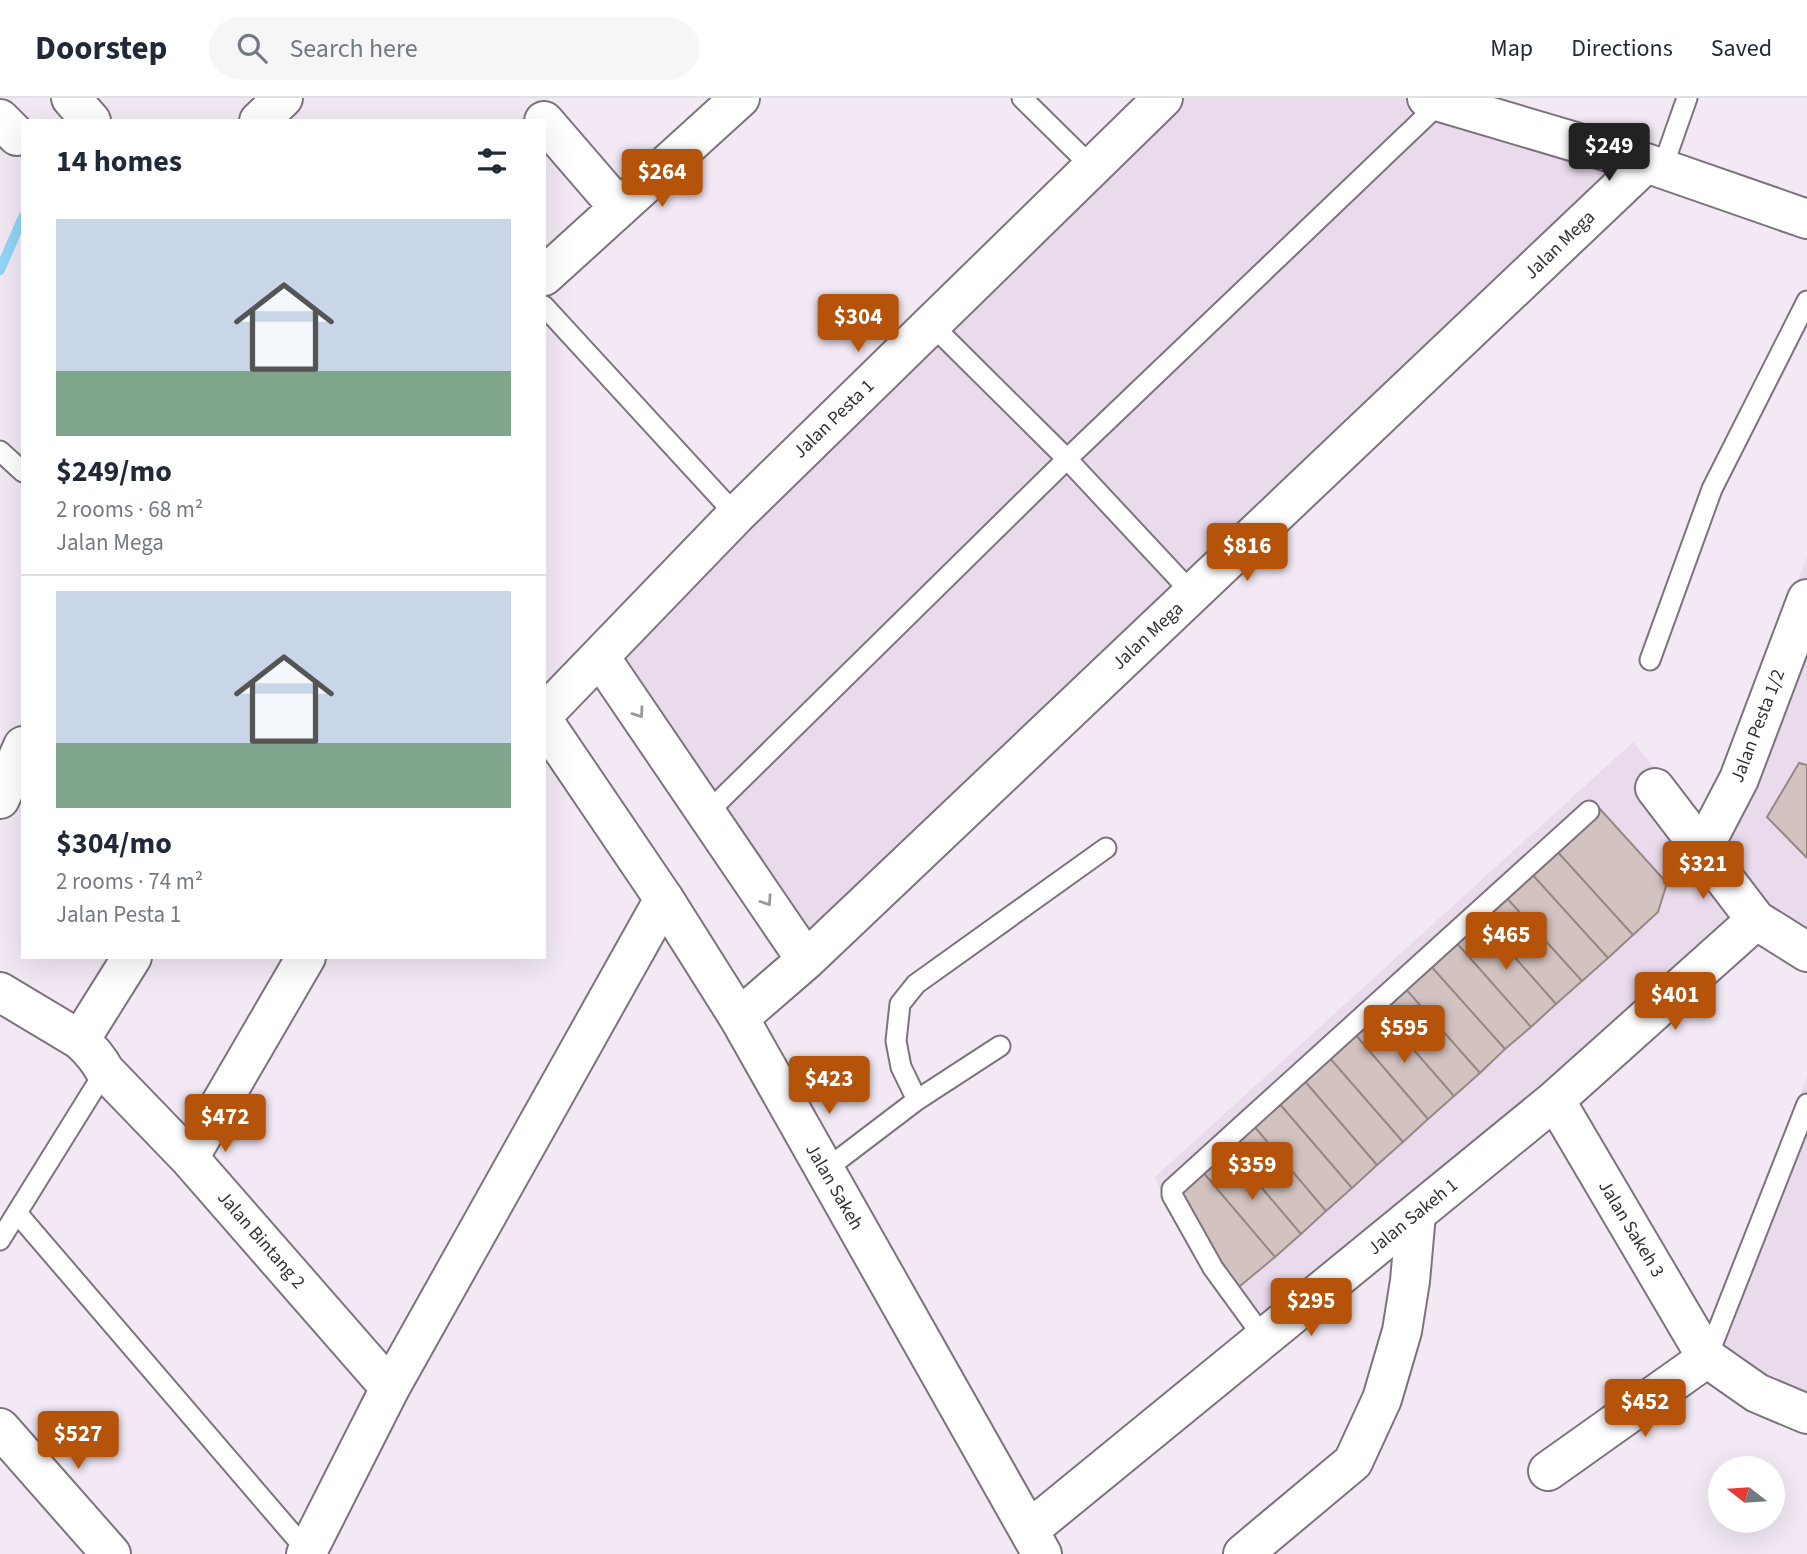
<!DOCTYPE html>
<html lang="en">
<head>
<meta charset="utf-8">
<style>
  :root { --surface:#fff; --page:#f6f6f7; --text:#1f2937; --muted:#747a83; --line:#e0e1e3; --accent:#b45309 }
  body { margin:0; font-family:"Source Sans 3",sans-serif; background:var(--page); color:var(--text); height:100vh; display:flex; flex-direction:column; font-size:26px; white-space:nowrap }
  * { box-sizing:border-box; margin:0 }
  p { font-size:23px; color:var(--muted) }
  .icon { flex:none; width:38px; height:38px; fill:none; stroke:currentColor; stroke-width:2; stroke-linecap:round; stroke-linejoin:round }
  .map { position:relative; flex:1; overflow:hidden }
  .drawer { position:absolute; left:21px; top:21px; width:525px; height:840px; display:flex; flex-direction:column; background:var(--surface); border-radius:0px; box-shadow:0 7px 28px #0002 }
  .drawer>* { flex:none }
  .needle { width:46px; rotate:287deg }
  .fabs { position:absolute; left:1708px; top:1358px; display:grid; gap:14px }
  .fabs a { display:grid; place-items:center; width:77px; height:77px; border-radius:50%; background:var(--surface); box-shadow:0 7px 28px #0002; font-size:35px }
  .price { position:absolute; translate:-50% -60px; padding:0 16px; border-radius:7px; background:var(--accent); color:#fff; font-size:23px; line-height:46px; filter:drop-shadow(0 2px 4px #0008) }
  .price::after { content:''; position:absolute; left:50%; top:42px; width:21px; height:16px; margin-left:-10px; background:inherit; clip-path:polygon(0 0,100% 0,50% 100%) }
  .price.current { background:#222; color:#fff }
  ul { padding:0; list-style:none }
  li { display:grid; align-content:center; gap:14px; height:371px; padding:0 35px }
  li+li { border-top:2px solid var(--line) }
  li span { display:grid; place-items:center; height:217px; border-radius:0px; color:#555 }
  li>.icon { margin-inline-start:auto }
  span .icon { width:126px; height:126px; fill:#fffc; stroke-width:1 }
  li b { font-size:30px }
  h2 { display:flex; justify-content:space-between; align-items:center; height:84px; padding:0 35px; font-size:30px }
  header { display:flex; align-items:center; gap:42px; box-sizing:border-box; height:98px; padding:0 35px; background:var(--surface); border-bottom:2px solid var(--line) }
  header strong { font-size:33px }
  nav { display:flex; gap:38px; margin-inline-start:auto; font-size:24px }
  .search { width:490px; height:63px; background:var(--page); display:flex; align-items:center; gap:18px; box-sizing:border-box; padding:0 24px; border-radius:38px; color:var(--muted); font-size:26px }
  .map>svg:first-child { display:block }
  .built { fill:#eadbec }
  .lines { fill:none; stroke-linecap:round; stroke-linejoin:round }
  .stream { stroke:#91d5f7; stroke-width:10 }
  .building { fill:#d3c3c0; stroke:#958784; stroke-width:2 }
  .lane-casing { stroke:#7c737d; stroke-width:23 }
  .street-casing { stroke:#7c737d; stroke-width:42 }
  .secondary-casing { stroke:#7c737d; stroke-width:42 }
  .lane { stroke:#fff; stroke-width:19 }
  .street { stroke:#fff; stroke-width:38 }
  .secondary { stroke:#fff; stroke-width:38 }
  .oneway { stroke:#9a989a }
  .labels { text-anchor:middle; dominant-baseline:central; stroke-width:5; stroke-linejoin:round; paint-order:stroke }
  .street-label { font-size:19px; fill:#353135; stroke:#fff }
</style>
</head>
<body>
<header>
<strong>Doorstep</strong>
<div class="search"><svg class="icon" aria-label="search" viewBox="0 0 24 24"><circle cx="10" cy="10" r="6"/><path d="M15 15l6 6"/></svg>Search here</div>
<nav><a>Map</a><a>Directions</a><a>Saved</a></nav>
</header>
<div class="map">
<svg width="1807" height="1456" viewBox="0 0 1807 1456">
  <rect width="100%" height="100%" fill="#f2e9f4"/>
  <path class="built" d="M 1146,0 L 1469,0 L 1659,56 L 805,879 L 583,556 Z
    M 1807,459 L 1807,870 L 1756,839 L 1265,1254 L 1165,1103 L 1155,1079 L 1633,644 L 1701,725 Z
    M 1807,979 L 1807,1301 L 1767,1283 L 1708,1237 Z"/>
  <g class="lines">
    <path class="stream" d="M 0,172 L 23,119"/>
  </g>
  <path class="building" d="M 1799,665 L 1807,667 L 1807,760 L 1767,719 Z
    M 1600,711 L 1667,785 L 1658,814 L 1633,837 L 1555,751 Z
    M 1555,751 L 1633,837 L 1608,860 L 1530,774 Z
    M 1530,774 L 1608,860 L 1582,883 L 1505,798 Z
    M 1505,798 L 1582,883 L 1556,906 L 1480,820 Z
    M 1480,820 L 1556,906 L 1531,929 L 1455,843 Z
    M 1455,843 L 1531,929 L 1505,951 L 1429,866 Z
    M 1429,866 L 1505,951 L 1480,975 L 1404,889 Z
    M 1404,889 L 1480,975 L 1454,998 L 1379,912 Z
    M 1379,912 L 1454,998 L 1428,1021 L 1354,935 Z
    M 1354,935 L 1428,1021 L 1403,1044 L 1328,958 Z
    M 1328,958 L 1403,1044 L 1377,1067 L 1303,981 Z
    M 1303,981 L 1377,1067 L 1352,1090 L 1278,1004 Z
    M 1278,1004 L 1352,1090 L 1326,1113 L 1253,1027 Z
    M 1253,1027 L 1326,1113 L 1301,1136 L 1228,1050 Z
    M 1228,1050 L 1301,1136 L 1275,1159 L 1202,1073 Z
    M 1202,1073 L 1275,1159 L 1234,1193 L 1175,1097 Z"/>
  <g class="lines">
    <defs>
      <path id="lane" d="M 1022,0 L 1092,69
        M 1662,71 L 1687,0
        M 544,208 L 736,417
        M 931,226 L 1067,361 L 1193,496
        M 0,353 L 23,374
        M 1650,562 L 1712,391 L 1807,203
        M 707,715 L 1067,361 L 1441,4
        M 917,1002 L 901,969 L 896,943 L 900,906 L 916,886 L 1106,750
        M 825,1072 L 917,1002 L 1000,948
        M 17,1115 L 308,1454
        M 0,1142 L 105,973
        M 1264,1240 L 1213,1170 L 1172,1097 L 1172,1091 L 1589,713
        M 1707,1260 L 1807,1006"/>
      <path id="street" d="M 1427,0 L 1646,65 L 1807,121
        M 0,21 L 17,38
        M 259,23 L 283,0
        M 544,23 L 619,110
        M 544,178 L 740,0
        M 600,559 L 806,862
        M 544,616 L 736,417 L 1163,0
        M 1655,690 L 1756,822 L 1807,854
        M 0,701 L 23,648
        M 1702,752 L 1739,681 L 1807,501
        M 0,894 L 80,942 C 91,952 98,960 105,973 L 189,1060 L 390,1290
        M 739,920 L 806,862 L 1646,65
        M 80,942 L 132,859
        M 1555,1002 L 1707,1260 L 1757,1295 L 1807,1316
        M 189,1060 L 306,859
        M 0,1330 L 111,1456
        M 1548,1373 L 1707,1260
        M 1029,1432 L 1555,1002 L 1756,822
        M 306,1456 L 390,1290 L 664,801
        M 1243,1456 L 1353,1364 L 1382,1301 L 1402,1233 L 1410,1183 L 1416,1116"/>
      <path id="secondary" d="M 71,0 L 91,23
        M 544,624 L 664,801 L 739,920 L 1042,1456"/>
    </defs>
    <use href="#lane" class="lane-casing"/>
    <use href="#street" class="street-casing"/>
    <use href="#secondary" class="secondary-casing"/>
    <use href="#lane" class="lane"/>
    <use href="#street" class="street"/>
    <use href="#secondary" class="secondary"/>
  </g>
  <defs><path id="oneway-chevron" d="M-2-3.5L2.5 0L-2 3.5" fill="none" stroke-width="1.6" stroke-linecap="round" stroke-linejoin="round" transform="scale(1.75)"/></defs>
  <g class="oneway">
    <use href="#oneway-chevron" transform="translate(639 615) rotate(55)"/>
    <use href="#oneway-chevron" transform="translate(767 803) rotate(56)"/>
  </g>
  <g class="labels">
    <g class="street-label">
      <text transform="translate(1560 147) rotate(-44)">Jalan Mega</text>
      <text transform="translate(834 321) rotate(-44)">Jalan Pesta 1</text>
      <text transform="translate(1148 538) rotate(-43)">Jalan Mega</text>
      <text transform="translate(1758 628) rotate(-69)">Jalan Pesta 1/2</text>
      <text transform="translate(834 1089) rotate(60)">Jalan Sakeh</text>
      <text transform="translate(1413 1119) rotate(-39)">Jalan Sakeh 1</text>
      <text transform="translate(1631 1131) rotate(59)">Jalan Sakeh 3</text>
      <text transform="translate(261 1142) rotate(49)">Jalan Bintang 2</text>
    </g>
  </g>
</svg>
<div class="fabs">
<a><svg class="needle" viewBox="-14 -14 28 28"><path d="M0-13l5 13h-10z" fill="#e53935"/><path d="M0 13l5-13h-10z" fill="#747a83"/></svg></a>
</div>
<b class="price current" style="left:1609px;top:85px">$249</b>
<b class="price" style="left:662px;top:111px">$264</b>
<b class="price" style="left:858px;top:256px">$304</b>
<b class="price" style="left:1247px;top:485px">$816</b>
<b class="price" style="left:1703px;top:803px">$321</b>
<b class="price" style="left:1506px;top:874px">$465</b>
<b class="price" style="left:1675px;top:934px">$401</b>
<b class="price" style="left:1404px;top:967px">$595</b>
<b class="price" style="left:829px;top:1018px">$423</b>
<b class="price" style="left:225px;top:1056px">$472</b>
<b class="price" style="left:1252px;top:1104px">$359</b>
<b class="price" style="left:1311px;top:1240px">$295</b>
<b class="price" style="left:1645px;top:1341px">$452</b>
<b class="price" style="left:78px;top:1373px">$527</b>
<section class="drawer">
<h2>14 homes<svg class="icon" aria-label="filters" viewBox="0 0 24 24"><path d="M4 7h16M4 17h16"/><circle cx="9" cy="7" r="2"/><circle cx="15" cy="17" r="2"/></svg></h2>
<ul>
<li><span style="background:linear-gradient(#c9d6e8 70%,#7fa58c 0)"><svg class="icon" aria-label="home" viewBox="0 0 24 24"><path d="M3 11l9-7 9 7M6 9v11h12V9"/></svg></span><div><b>$249/mo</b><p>2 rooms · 68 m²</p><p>Jalan Mega</p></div></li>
<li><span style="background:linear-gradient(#c9d6e8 70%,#7fa58c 0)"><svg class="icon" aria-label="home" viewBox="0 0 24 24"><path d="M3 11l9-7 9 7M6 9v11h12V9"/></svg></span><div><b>$304/mo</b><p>2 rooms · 74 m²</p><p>Jalan Pesta 1</p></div></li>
</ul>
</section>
</div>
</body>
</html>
